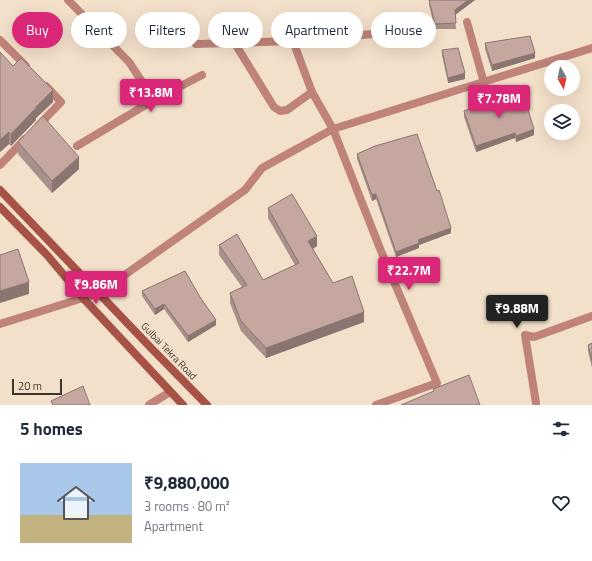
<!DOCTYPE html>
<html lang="en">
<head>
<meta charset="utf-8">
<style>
  :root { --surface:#fff; --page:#f2f2f3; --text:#1f2937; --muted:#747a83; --line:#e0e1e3; --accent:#db2777 }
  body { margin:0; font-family:"Titillium Web",sans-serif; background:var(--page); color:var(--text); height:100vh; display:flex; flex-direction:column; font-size:15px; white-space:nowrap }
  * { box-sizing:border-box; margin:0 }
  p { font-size:13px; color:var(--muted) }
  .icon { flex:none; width:22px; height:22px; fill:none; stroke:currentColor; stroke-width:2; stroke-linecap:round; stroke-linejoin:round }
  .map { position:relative; height:405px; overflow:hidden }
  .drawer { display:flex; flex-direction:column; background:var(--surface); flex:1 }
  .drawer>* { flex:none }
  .banner { position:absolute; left:12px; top:12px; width:568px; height:36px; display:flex; gap:8px }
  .needle { width:26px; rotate:171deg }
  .controls { position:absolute; left:544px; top:60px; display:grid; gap:8px }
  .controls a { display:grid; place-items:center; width:36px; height:36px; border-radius:50%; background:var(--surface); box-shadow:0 4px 16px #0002; font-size:20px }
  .scale { position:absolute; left:12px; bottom:10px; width:50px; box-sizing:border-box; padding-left:4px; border:2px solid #3c352c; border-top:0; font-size:11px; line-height:14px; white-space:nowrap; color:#3c352c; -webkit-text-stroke:3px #f3e0ca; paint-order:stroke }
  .price { position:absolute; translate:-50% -34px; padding:0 9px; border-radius:4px; background:var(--accent); color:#fff; font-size:13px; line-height:26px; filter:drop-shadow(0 1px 2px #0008) }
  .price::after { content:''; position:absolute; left:50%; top:24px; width:12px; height:9px; margin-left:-6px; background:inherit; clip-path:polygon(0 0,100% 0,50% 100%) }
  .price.on { background:#222; color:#fff }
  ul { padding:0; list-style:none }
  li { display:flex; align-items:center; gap:12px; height:100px; padding:0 20px }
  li+li { border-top:1px solid var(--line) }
  li span { display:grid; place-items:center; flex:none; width:112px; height:80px; border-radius:0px; color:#555 }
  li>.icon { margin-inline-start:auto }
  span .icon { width:48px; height:48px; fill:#fffc; stroke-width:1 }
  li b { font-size:17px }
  h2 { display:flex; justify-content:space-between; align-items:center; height:48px; padding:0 20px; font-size:17px }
  .pill { padding:0 14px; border-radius:18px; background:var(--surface); box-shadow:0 4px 16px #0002; font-size:14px; line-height:36px }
  .pill.on { background:var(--accent); color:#fff }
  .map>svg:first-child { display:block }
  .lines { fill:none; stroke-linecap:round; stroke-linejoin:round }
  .minor { stroke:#bf837a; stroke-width:8 }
  .secondary { stroke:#a75247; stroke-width:8 }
  .wall { fill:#a9908a }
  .shaded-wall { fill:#8a7570 }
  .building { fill:#c5a7a0; stroke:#8a7570 }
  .labels { text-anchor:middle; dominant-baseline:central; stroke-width:3; stroke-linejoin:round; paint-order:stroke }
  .street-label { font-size:10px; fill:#3c352c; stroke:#f3e0ca }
</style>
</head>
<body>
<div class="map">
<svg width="592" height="405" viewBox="0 0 592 405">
  <rect width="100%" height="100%" fill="#f3e0ca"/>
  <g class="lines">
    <path class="minor" d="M 68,0 L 129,62 L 154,100 L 77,146
      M 467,22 L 484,83
      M 0,40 L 26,66
      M 234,42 L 274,107 L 280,111 L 287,110 L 312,92
      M 196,44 L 293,41
      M 154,100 L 202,75
      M 38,126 L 61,102 L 46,86
      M 0,165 L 25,139
      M 0,324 L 99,293 L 245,190 L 262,168 L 333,129 L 592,48
      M 536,403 L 525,335 L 534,337 L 592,316
      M 149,405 L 170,392
      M 376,405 L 437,383 L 381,251 L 333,129 L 312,92 L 293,41 L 418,30"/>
    <path class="secondary" d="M 0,190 L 153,350 L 207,405
      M 0,207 L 47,255 L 83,298 L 183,405"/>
  </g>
  <path class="wall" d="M 429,0 L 475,0 L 455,15 L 456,29 L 435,29 L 429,5 Z
    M 485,43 L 535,58 L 492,71 L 485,49 Z
    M 442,50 L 465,79 L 448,83 L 442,55 Z
    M 0,52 L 13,66 L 53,102 L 36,118 L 36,120 L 11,146 L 9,144 L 0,152 Z
    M 485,105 L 534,135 L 516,142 L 515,138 L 476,152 L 464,117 L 464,111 Z
    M 18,142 L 79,169 L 52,193 L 18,154 Z
    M 357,154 L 451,233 L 419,245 L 419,248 L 396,257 L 376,199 L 372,201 L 357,159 Z
    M 268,208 L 317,246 L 313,249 L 333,283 L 364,322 L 266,358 L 241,331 L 230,303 L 230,293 L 242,287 L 219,255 L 219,245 L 263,280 L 295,265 L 268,218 Z
    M 142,291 L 200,297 L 216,325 L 188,342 L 164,309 L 155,315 L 142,296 Z
    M 592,343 L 592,368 L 588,351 L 588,345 Z"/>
  <path class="shaded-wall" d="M 468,0 L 475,0 L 455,15 L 455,10 Z
    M 535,53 L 535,58 L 492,71 L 492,65 Z
    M 465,73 L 465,79 L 448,83 L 448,78 Z
    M 53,90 L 53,102 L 36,118 L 36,120 L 11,146 L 11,134 L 36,107 Z
    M 534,129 L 534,135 L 516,142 L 516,136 Z
    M 9,132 L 9,144 L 0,152 L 0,140 Z
    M 515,133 L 515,138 L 476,152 L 476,146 Z
    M 79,157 L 79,169 L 52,193 L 52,181 Z
    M 376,194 L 376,199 L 372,201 L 372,195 Z
    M 451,228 L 451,233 L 419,245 L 419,248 L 396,257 L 396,252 L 418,240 Z
    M 317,236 L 317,246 L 308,251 L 308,241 Z
    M 29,282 L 29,294 L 0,303 L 0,291 Z
    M 164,304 L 164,309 L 155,315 L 155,309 Z
    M 364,312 L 364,322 L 266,358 L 266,348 Z
    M 216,320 L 216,325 L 188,342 L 188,336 Z"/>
  <path class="building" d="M 429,0 L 468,0 L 455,10 L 456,23 L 435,24 Z
    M 530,36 L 535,53 L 492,65 L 485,43 Z
    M 458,48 L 465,73 L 448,78 L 442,50 Z
    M 0,52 L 13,66 L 21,58 L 53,90 L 36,107 L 36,108 L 11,134 L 9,132 L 0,140 Z
    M 522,91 L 534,129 L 516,136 L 515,133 L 476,146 L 464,111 L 484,103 L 485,105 Z
    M 43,116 L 79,157 L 52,181 L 18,142 Z
    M 417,134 L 437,191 L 439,190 L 451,228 L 418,240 L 419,243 L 396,252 L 376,194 L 372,195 L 357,154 L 375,146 Z
    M 292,194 L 317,236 L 308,241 L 333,283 L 352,276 L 364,312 L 266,348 L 241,321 L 230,293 L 247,285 L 219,245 L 237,234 L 263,280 L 299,263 L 268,208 Z
    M 18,249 L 29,282 L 0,291 L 0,255 Z
    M 185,271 L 200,297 L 216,320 L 188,336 L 164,304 L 155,309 L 142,291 Z
    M 592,343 L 592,361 L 588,345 Z
    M 469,375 L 480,405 L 401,405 L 434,391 L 433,389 Z
    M 83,386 L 90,405 L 53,405 L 51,401 Z"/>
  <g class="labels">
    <g class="street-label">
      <text transform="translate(169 351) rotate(46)">Gulbai Tekra Road</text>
    </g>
  </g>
</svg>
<div class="controls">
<a><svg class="needle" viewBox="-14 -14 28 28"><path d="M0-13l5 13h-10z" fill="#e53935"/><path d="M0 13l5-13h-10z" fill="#747a83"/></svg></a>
<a><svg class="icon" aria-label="layers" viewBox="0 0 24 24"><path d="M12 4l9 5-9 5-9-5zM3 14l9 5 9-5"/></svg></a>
</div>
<div class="scale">20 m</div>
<b class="price" style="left:151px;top:113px">₹13.8M</b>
<b class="price" style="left:499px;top:119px">₹7.78M</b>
<b class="price" style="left:409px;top:291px">₹22.7M</b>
<b class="price" style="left:96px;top:305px">₹9.86M</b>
<b class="price on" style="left:517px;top:329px">₹9.88M</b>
<div class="banner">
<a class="pill on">Buy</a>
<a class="pill">Rent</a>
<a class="pill">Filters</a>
<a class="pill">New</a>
<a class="pill">Apartment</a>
<a class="pill">House</a>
</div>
</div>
<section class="drawer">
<h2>5 homes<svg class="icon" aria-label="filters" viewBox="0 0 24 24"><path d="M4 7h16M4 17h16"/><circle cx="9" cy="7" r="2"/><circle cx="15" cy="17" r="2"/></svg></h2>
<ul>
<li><span style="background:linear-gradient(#a9c7e8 65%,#c2b280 0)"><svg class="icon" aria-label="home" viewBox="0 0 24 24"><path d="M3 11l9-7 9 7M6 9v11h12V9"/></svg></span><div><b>₹9,880,000</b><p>3 rooms · 80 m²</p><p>Apartment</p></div><svg class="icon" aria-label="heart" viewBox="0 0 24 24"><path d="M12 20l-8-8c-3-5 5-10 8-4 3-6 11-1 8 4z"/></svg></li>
</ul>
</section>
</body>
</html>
